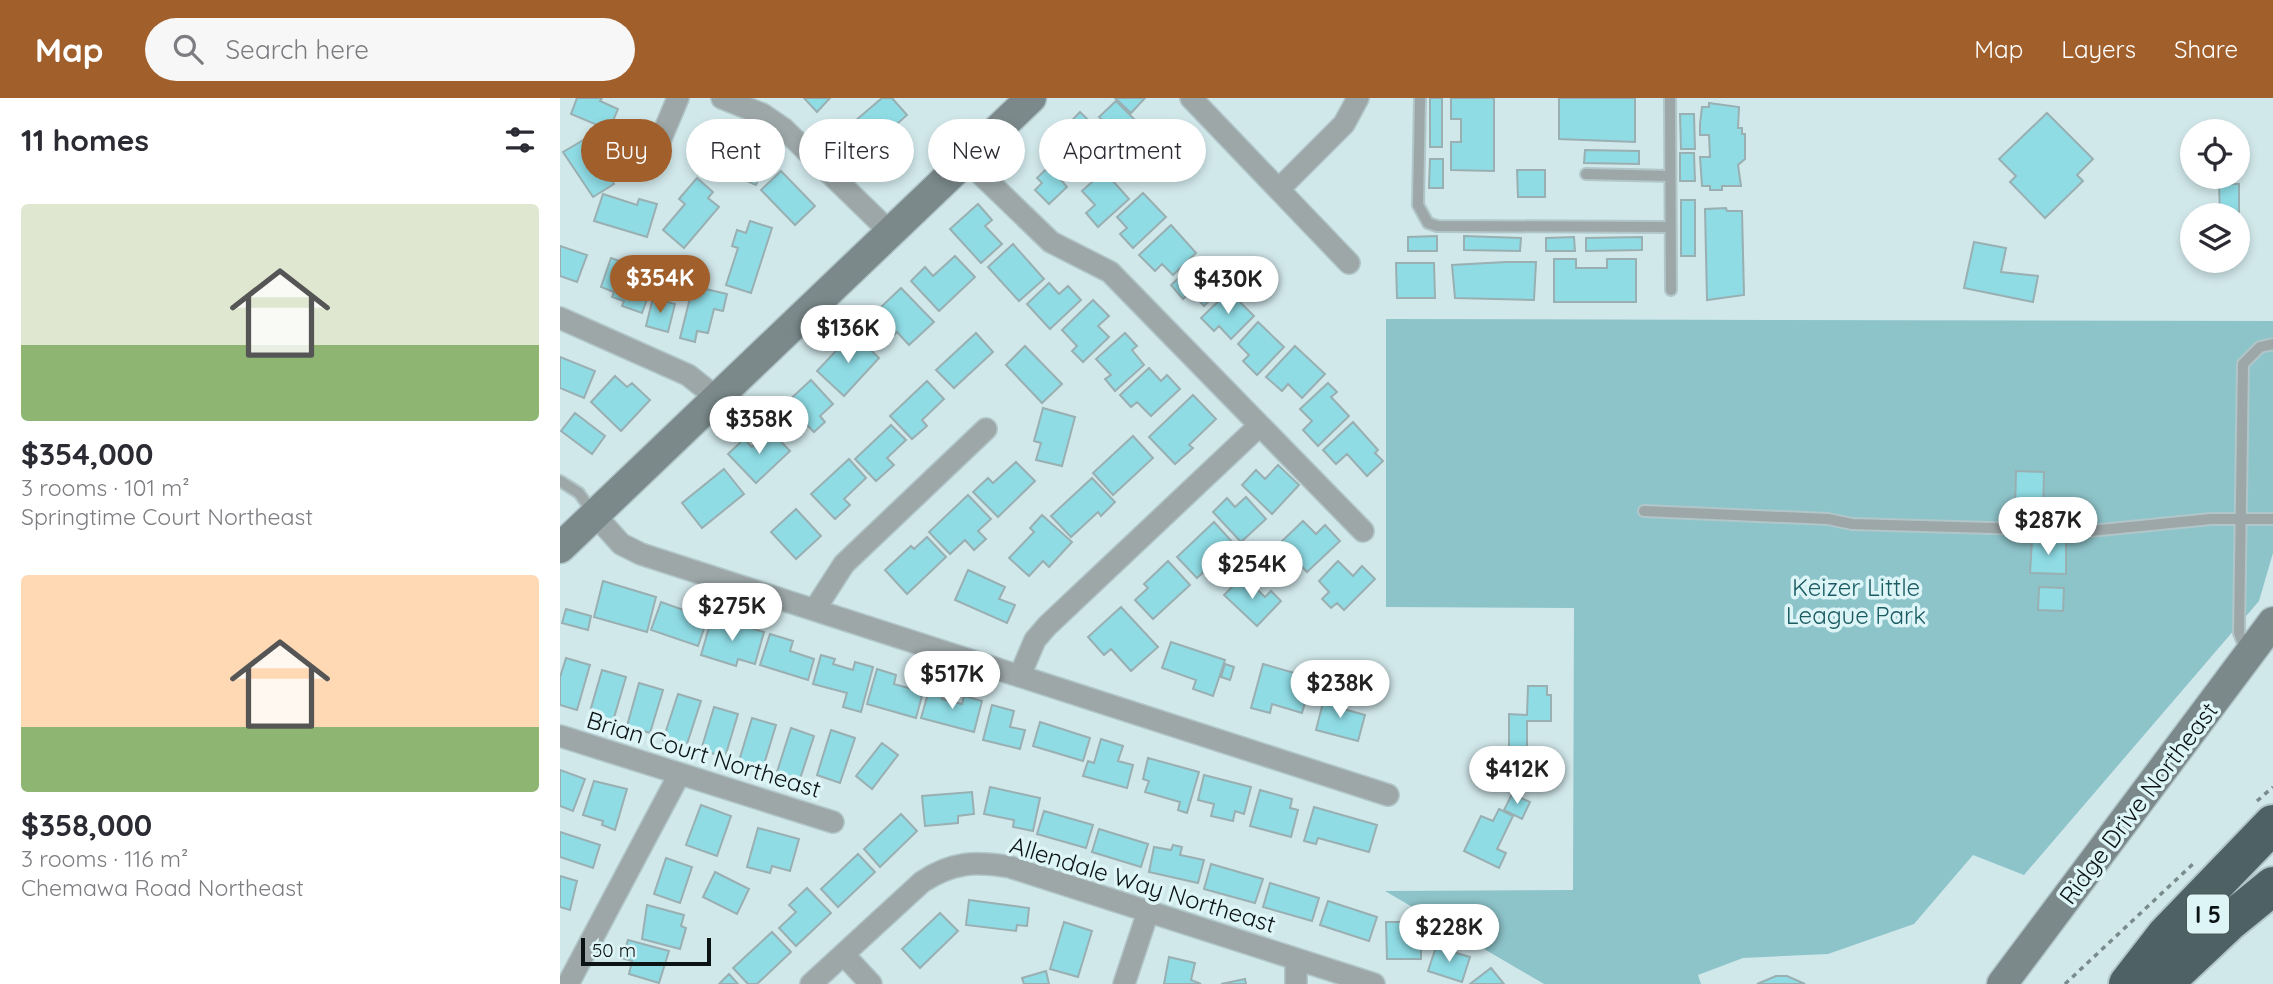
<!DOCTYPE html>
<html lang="en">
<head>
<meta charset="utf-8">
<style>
  :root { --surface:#fff; --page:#f7f7f7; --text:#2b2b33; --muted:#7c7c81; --accent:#a15f2c }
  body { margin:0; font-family:Quicksand,sans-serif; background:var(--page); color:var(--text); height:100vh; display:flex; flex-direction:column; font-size:26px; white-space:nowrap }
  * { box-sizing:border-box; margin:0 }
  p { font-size:23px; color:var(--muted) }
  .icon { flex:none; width:38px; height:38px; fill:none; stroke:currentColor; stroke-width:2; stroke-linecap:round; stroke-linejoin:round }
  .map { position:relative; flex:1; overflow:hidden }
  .drawer { display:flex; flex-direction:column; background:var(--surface); width:560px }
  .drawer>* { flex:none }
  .guide { position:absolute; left:21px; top:21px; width:665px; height:63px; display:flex; gap:14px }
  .controls { position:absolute; left:1620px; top:21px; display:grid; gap:14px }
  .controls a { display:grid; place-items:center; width:70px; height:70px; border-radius:50%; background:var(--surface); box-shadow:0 4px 10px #0003; font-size:35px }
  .scale { position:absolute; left:21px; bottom:18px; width:130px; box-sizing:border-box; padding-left:7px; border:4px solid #0b1314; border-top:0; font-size:19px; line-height:24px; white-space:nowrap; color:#0b1314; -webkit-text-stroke:5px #def5f8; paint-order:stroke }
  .price { position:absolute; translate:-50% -60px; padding:0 16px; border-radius:24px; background:#fff; color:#222; font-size:23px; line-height:46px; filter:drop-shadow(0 2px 4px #0008) }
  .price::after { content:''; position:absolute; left:50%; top:42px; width:21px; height:16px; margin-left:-10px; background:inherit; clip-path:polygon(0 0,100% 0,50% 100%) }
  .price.current { background:var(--accent); color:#fff }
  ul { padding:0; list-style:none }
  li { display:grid; align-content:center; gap:14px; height:371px; padding:0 21px }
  li span { display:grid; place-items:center; height:217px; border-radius:7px; color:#555 }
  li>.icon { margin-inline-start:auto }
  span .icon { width:126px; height:126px; fill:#fffc; stroke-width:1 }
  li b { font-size:30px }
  h2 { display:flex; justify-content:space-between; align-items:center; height:84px; padding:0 21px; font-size:30px }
  .tag { padding:0 24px; border-radius:32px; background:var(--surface); box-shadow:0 4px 10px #0003; font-size:24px; line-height:63px }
  .tag.current { background:var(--accent); color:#fff }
  header { display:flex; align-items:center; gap:42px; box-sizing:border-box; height:98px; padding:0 35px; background:var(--accent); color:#fff }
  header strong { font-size:33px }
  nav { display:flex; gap:38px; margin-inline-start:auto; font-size:24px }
  .search { width:490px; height:63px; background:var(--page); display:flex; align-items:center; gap:18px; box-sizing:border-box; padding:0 24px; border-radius:38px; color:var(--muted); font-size:26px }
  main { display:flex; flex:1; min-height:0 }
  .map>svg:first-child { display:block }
  .green { fill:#8dc4ca }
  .building { fill:#8fdce5; stroke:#99afb2; stroke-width:2 }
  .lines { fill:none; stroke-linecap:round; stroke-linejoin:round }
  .lane-casing { stroke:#b1c6c9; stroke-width:14 }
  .street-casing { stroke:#b1c6c9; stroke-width:24 }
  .secondary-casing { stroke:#b1c6c9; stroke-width:33 }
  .highway-casing { stroke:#b1c6c9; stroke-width:42 }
  .path { stroke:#7a8b8d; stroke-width:3.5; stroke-dasharray:5 5; stroke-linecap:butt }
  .lane { stroke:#9da7a8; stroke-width:10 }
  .street { stroke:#9da7a8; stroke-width:21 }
  .secondary { stroke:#7b898b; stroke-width:30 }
  .highway { stroke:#4e6265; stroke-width:38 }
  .labels { text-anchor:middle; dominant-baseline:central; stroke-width:7; stroke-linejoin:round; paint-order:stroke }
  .shield { fill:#def5f8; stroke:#4a5758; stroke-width:2 }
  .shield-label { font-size:23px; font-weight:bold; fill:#0b1314 }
  .park-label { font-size:24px; fill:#1b5c63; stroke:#def5f8 }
  .street-label { font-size:24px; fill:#0b1314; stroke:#def5f8 }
</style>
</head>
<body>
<header>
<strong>Map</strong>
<div class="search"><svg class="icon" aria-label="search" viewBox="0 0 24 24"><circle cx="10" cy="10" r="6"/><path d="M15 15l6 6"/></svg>Search here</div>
<nav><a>Map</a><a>Layers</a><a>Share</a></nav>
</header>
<main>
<section class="drawer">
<h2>11 homes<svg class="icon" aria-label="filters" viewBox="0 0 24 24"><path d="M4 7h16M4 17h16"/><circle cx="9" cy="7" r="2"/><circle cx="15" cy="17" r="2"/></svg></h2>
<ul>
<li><span style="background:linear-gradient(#dfe7d0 65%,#8fb573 0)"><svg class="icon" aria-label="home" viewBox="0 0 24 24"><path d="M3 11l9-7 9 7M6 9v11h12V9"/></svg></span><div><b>$354,000</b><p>3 rooms · 101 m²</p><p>Springtime Court Northeast</p></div></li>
<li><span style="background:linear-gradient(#ffd9b3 70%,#8fb573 0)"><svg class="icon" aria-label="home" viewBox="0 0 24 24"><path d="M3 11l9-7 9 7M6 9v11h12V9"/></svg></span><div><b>$358,000</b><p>3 rooms · 116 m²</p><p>Chemawa Road Northeast</p></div></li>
</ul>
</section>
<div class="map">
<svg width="1713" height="886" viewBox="0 0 1713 886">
  <rect width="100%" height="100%" fill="#d1e8eb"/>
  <path class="green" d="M 826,221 L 1713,223 L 1713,455 L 1699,503 L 1464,777 L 1413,757 L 1354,826 L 1268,856 L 1183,860 L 1138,877 L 1141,886 L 984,886 L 825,793 L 1013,792 L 1014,510 L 826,509 Z"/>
  <path class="building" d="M 17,0 L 42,0 L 40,3 L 58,11 L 49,32 L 11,16 Z
    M 244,0 L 270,0 L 257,14 Z
    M 322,0 L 332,0 L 347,17 L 318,43 L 334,62 L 325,70 L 289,28 Z
    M 555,0 L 585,0 L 571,15 Z
    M 870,0 L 882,0 L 882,49 L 870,49 Z
    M 891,0 L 934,0 L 934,73 L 891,72 L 891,44 L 901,44 L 901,21 L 891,21 Z
    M 999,0 L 1075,0 L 1075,44 L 999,41 Z
    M 556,3 L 574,21 L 557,37 L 539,19 Z
    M 1149,5 L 1179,9 L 1178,30 L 1182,30 L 1182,36 L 1185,36 L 1185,61 L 1178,67 L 1181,88 L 1162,88 L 1162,92 L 1150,92 L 1150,88 L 1142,88 L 1140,59 L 1150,59 L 1149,37 L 1140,37 L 1140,26 L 1142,9 L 1149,9 Z
    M 520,14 L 552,45 L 541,56 L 535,50 L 521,63 L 496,39 Z
    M 1487,15 L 1533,61 L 1517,77 L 1523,83 L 1485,120 L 1450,84 L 1456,78 L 1439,61 Z
    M 1120,16 L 1134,16 L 1135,51 L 1121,51 Z
    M 154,33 L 209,57 L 196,87 L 184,82 L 186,75 L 144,57 Z
    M 25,41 L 54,86 L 33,99 L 3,54 Z
    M 1025,52 L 1079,53 L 1079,66 L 1024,65 Z
    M 1120,55 L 1134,55 L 1135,83 L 1120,83 Z
    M 502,56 L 515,69 L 501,82 L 507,89 L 489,106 L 475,92 L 482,85 L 477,80 Z
    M 870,61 L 883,61 L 883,90 L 869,90 Z
    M 957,72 L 985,72 L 985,99 L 958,99 Z
    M 221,73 L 255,108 L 235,127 L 201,92 Z
    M 544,73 L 569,101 L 538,129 L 526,115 L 535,107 L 522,93 Z
    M 137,80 L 153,94 L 148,100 L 159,109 L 124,150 L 103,132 L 125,106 L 119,101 Z
    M 1659,86 L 1679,86 L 1679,121 L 1678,117 L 1660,117 Z
    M 583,95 L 606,119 L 573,150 L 560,136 L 567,130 L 557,119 Z
    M 43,96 L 77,107 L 79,101 L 97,106 L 87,139 L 34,123 Z
    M 1121,102 L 1135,102 L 1135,158 L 1121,158 Z
    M 418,106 L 432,122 L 425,128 L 442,146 L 421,165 L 390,131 Z
    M 1166,110 L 1167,113 L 1182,113 L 1184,197 L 1147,202 L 1145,111 Z
    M 190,123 L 212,130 L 191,195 L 166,187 L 178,150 L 172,148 L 177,132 L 186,135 Z
    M 611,127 L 636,155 L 613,177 L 602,166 L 595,173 L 579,157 Z
    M 877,138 L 877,153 L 848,153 L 848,139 Z
    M 904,138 L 961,140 L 960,153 L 904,152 Z
    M 1014,139 L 1015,153 L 986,153 L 986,140 Z
    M 1082,139 L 1082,152 L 1026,153 L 1026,140 Z
    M 1414,144 L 1446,150 L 1441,174 L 1478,178 L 1473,204 L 1404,190 Z
    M 453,146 L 484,181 L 459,203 L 428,169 Z
    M 0,148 L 27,157 L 17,184 L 0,178 Z
    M 395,158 L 415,179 L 379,213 L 351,183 L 365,169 L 373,178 Z
    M 51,160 L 96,176 L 82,215 L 62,208 L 64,203 L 52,199 L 54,194 L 41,189 Z
    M 639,161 L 656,179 L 652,183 L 660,192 L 644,208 L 631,194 L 623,201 L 611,187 Z
    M 994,161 L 1016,161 L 1016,170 L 1047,170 L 1047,161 L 1076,161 L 1076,204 L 994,204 Z
    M 946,164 L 976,164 L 974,202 L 895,200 L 892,167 Z
    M 836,165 L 874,165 L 875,200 L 837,200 Z
    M 489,185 L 499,196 L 508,188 L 521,202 L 490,231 L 467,206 Z
    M 133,188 L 167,196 L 163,213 L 154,211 L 148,235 L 137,233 L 135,244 L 120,240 Z
    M 341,190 L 374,224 L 349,247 L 337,234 L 320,250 L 300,229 Z
    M 669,193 L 694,218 L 671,241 L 659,228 L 654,233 L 641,220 Z
    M 93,200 L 115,206 L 108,234 L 86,228 Z
    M 533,202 L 549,218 L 538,228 L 549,239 L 523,264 L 512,253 L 517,248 L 502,232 Z
    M 698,224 L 724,249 L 697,277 L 683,263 L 689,257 L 678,246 Z
    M 293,235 L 319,260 L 284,298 L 257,273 Z
    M 416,235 L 433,254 L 394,290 L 376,272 Z
    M 565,235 L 577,248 L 572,252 L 584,267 L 555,293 L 545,281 L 551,277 L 536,261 Z
    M 465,248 L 502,286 L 482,305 L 446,267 Z
    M 735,248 L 765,276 L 742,300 L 728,286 L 722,293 L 706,279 Z
    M 0,259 L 35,273 L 24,300 L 0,290 Z
    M 589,270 L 601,283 L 607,277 L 620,291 L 591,318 L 577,304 L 571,309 L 560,297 Z
    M 55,278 L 67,289 L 72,285 L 90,302 L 61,333 L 31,304 Z
    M 251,282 L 273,306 L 260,318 L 265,324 L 254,334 L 247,327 L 232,340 L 212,318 Z
    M 367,283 L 384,301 L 362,322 L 367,328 L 352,341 L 330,318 Z
    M 768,285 L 777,294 L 771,299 L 789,318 L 758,348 L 743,332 L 752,323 L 740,311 Z
    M 633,297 L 656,321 L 629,347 L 633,350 L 615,366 L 589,339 Z
    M 483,310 L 515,319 L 502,368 L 476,362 L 481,345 L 474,343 Z
    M 15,315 L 45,338 L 32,356 L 1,333 Z
    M 793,324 L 818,352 L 815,355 L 823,363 L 807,378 L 787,356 L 776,366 L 763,352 Z
    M 331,327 L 346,342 L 327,360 L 334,367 L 316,383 L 295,361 Z
    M 210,332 L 230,353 L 196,385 L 168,356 L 184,341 L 192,349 Z
    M 573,338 L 593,360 L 553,397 L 533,375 Z
    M 289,361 L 306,380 L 284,401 L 290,407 L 275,421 L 251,396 Z
    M 456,364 L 475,383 L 438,419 L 413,394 L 428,380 L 433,385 Z
    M 718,367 L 739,387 L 712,416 L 682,387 L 696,372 L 705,381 Z
    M 164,371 L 184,396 L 142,430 L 122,405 Z
    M 1456,373 L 1484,374 L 1483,414 L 1455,413 Z
    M 532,380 L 555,404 L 541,418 L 538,414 L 511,439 L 491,418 Z
    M 408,397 L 431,421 L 418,433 L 426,441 L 414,452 L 405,442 L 390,456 L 369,434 Z
    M 686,399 L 706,421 L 681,444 L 653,414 L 667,400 L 675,409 Z
    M 236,411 L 261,438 L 236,461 L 211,434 Z
    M 482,417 L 512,444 L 489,469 L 483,463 L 469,478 L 449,460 L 474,434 L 470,430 Z
    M 743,423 L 756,436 L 765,427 L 780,443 L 747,474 L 720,445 Z
    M 654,424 L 674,446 L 637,480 L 617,459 Z
    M 367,439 L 386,459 L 347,496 L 325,472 L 351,448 L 354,451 Z
    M 1472,442 L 1506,443 L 1506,476 L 1470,475 Z
    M 608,463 L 630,487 L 593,521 L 575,502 L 588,490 L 584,486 Z
    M 778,463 L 793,478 L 802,468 L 815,481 L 784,512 L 777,505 L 771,510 L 762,501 L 769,494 L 759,483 Z
    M 408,472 L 445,489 L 439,501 L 455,507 L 447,525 L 395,502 Z
    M 683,478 L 705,499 L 711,493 L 721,503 L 697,528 L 664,497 Z
    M 43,483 L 96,499 L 87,534 L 34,519 Z
    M 1479,489 L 1504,490 L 1503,513 L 1478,512 Z
    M 101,504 L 129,514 L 130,510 L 149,516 L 138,548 L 91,532 Z
    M 561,509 L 598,549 L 571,573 L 551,551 L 544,557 L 528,539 Z
    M 6,511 L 31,518 L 28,532 L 2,525 Z
    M 152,519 L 204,534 L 195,566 L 178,561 L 176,568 L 141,557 Z
    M 210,536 L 233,543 L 230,553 L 254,561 L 248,582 L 200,567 Z
    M 611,544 L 665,562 L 653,598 L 633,591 L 636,582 L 602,570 Z
    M 261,557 L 275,561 L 273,566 L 293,572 L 295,564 L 313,569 L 301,614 L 283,609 L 287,595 L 253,586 Z
    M 6,560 L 30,567 L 17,612 L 0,607 L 0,579 Z
    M 665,566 L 674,569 L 670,582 L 661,579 Z
    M 703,566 L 752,580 L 742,615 L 712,606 L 710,615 L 691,610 Z
    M 317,571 L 336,577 L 334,586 L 363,594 L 356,620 L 307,606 Z
    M 42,572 L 66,579 L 53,623 L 29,617 Z
    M 79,585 L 103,592 L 90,635 L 67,628 Z
    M 968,588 L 987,588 L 987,597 L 991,597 L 991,623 L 967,623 L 967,661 L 949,661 L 949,616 L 967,617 Z
    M 370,589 L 384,593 L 382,601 L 402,606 L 404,598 L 422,603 L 414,634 L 361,620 Z
    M 118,596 L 141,603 L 126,649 L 103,642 Z
    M 765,597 L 782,602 L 780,610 L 805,617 L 798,643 L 756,632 Z
    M 432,607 L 454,613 L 450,629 L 465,632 L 460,651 L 423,642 Z
    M 154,609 L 178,616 L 165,659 L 141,652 Z
    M 192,620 L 216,627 L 202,673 L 178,666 Z
    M 480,624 L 530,640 L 523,663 L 473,648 Z
    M 231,630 L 254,638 L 239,684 L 216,677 Z
    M 271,632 L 295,640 L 280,685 L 257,677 Z
    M 541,641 L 563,648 L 558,663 L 573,667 L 567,690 L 523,678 L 528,663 L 534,665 Z
    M 322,645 L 338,657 L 312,691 L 296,678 Z
    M 588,660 L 639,674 L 627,715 L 618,712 L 620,704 L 585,694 L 589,683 L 583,681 Z
    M 0,672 L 25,681 L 13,713 L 0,708 Z
    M 644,677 L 691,689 L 684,716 L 675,713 L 673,723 L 651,718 L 654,706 L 638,702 Z
    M 34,683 L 67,691 L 55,732 L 42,727 L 43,723 L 23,717 Z
    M 430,689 L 480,700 L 473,733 L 453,729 L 454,722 L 424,716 Z
    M 700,692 L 732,701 L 730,710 L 738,712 L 731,739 L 690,728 Z
    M 412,694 L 414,716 L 398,718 L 398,725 L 365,728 L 362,698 Z
    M 952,696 L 970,704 L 962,721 L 944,712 Z
    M 141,707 L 171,718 L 157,758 L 126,747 Z
    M 754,709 L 817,727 L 809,754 L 758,740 L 756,746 L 744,743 Z
    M 939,711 L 953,718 L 937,751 L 946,755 L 939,770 L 904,753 L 921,718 L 933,723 Z
    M 484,713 L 533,727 L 526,750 L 477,736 Z
    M 341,716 L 357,733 L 320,769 L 304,751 Z
    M 198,730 L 239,741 L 230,773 L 212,768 L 210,775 L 187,769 Z
    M 539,731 L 588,746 L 581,769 L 532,754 Z
    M 0,734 L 40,747 L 33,770 L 0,759 Z
    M 613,747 L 622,749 L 620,757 L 644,762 L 638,785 L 589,774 L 594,749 L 611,752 Z
    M 298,756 L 315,774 L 278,809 L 261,791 Z
    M 106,760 L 132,769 L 120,805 L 94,796 Z
    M 651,766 L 703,781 L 695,805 L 644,791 Z
    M 155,774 L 189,791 L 177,816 L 143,799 Z
    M 0,778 L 17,783 L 10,812 L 0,809 Z
    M 710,785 L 759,800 L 752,823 L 703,809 Z
    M 247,790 L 271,815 L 236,848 L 219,830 L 236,814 L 229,807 Z
    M 409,802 L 469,810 L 467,828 L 457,827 L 456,833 L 406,827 Z
    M 768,803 L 817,819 L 809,843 L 760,827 Z
    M 87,807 L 124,817 L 121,828 L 126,830 L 120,851 L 82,841 Z
    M 380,815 L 398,833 L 360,870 L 342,851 Z
    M 504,824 L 532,833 L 518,879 L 490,871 Z
    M 826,824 L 861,824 L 861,861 L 827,861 Z
    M 212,834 L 231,854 L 197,886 L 188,886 L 173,870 Z
    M 68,842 L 109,853 L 99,885 L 69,876 L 72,863 L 62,860 Z
    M 876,849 L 910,859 L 902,884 L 868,873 Z
    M 609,859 L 635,865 L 631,882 L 641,886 L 604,886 Z
    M 931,870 L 944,886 L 910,886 Z
    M 486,873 L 489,886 L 464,886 L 462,880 Z
    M 169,876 L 178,886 L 159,886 Z
    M 1216,878 L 1227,878 L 1245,886 L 1197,886 Z
    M 685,881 L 686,886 L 661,886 Z"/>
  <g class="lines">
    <defs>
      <path id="lane" d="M 860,0 L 858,107 L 868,125 L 877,128 L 1110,129
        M 1110,0 L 1111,192
        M 1026,76 L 1110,78
        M 0,383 L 19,395 L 33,415
        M 1084,413 L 1268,421 L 1292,426 L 1530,433 L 1651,421 L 1713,421
        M 1686,553 L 1679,535 L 1683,266 L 1700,249 L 1713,246"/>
      <path id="street" d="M 162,0 L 202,16 L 224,31 L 330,134
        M 631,0 L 789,165
        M 94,57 L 118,0
        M 406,62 L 491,144 L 550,174 L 803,433
        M 719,91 L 784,26 L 798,0
        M 0,220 L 128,277 L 157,300
        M 35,417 L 61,446 L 81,456 L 828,697
        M 255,511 L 284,466 L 426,331
        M 460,577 L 475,542 L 487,528 L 699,328
        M 0,638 L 273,724
        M 284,857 L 311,886
        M 8,886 L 119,677
        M 251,886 L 362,784 C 392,764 415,763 450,769 L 814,886
        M 564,886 L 588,814
        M 736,886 L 736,861"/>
      <path id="secondary" d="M 0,450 L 471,0
        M 1442,886 L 1713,524"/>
      <path id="highway" d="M 1568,886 L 1606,837 L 1713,726
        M 1603,886 L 1670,823 L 1713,788"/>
    </defs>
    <use href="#lane" class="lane-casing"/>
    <use href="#street" class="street-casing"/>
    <use href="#secondary" class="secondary-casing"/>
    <use href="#highway" class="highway-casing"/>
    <path class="path" d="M 1697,703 L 1713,689
      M 1505,886 L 1634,765"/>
    <use href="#lane" class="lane"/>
    <use href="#street" class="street"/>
    <use href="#secondary" class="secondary"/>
    <use href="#highway" class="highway"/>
  </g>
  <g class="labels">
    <rect class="shield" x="1627" y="796.5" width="42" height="39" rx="5"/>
    <g class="shield-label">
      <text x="1648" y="816">I 5</text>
    </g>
    <g class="park-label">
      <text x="1296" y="489">Keizer Little<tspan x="1296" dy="28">League Park</tspan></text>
    </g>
    <g class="street-label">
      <text transform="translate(144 656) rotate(17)">Brian Court Northeast</text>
      <text transform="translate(1578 705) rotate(-53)">Ridge Drive Northeast</text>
      <text transform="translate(583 786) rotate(17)">Allendale Way Northeast</text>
    </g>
  </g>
</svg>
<div class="controls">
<a><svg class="icon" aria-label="locate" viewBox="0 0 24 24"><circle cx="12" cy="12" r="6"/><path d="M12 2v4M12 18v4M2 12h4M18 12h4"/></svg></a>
<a><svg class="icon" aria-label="layers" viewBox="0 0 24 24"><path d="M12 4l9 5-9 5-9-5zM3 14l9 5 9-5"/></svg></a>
</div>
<div class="scale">50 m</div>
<b class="price current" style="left:100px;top:217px">$354K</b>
<b class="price" style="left:668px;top:218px">$430K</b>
<b class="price" style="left:288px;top:267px">$136K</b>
<b class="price" style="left:199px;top:358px">$358K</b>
<b class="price" style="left:1488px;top:459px">$287K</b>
<b class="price" style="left:692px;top:503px">$254K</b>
<b class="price" style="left:172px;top:545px">$275K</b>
<b class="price" style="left:392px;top:613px">$517K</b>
<b class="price" style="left:780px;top:622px">$238K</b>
<b class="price" style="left:957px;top:708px">$412K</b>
<b class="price" style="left:889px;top:866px">$228K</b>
<div class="guide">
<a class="tag current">Buy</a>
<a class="tag">Rent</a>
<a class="tag">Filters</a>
<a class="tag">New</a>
<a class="tag">Apartment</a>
</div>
</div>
</main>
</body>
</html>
